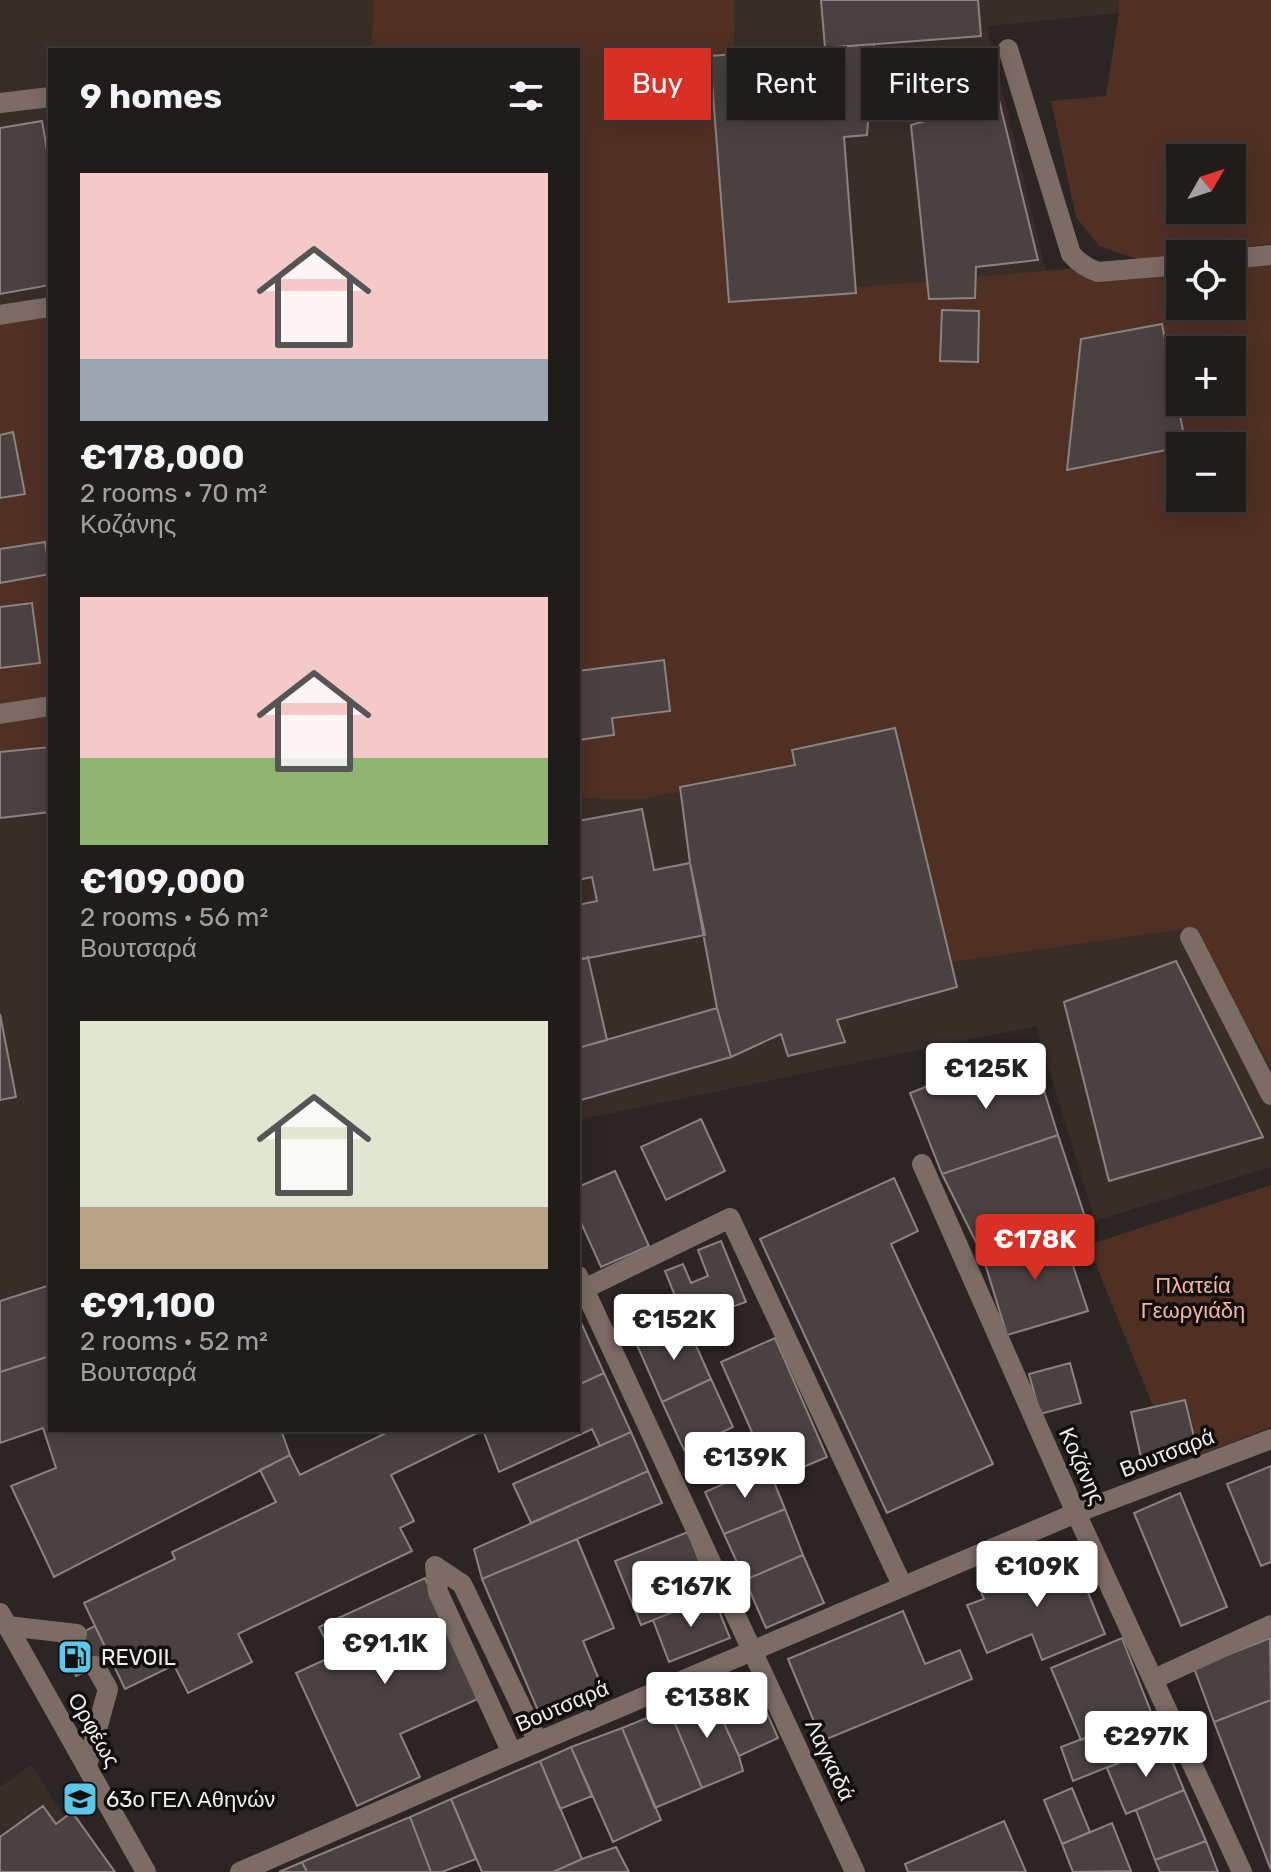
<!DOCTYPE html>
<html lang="en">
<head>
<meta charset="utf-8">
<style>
  :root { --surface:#201c1a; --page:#2d2927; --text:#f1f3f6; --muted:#a2a1a2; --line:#3d3a39; --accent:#d93025 }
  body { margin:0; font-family:Rubik,sans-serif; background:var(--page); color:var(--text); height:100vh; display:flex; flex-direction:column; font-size:30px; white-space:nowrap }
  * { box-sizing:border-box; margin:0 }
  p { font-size:26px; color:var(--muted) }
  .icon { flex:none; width:44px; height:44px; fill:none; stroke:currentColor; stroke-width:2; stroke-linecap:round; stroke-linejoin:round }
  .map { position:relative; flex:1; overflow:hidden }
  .drawer { position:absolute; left:48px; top:48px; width:532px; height:1384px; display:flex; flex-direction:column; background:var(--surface); border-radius:0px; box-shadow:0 4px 20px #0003,0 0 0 2px var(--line) }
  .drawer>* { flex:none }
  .top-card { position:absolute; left:604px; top:48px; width:546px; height:72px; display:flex; gap:16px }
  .needle { width:52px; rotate:51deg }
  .controls { position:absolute; left:1166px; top:144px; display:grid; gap:16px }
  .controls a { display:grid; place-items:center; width:80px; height:80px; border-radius:0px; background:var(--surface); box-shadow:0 4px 20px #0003,0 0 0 2px var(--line); font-size:40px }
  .price { position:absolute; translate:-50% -68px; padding:0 18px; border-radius:8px; background:#fff; color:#222; font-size:26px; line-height:52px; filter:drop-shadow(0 2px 4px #0008) }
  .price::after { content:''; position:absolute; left:50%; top:48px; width:24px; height:18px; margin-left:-12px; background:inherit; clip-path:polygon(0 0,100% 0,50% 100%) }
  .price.active { background:var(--accent); color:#fff }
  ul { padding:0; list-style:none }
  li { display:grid; align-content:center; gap:16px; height:424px; padding:0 32px }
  li span { display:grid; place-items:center; height:248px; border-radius:0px; color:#555 }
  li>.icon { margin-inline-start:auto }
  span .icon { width:144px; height:144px; fill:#fffc; stroke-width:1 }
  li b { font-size:34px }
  h2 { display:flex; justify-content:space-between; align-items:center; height:96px; padding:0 32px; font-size:34px }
  .tag { padding:0 28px; border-radius:0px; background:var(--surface); box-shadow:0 4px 20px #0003,0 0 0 2px var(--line); font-size:28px; line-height:72px }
  .tag.active { background:var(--accent); color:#fff }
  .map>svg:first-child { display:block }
  .built { fill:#392d28; fill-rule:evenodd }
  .green { fill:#513024; fill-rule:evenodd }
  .building { fill:#494240; stroke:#8b8381; stroke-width:2 }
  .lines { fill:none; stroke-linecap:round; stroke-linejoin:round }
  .minor-tunnel { stroke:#494341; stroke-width:20; stroke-dasharray:20 10; stroke-linecap:butt }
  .minor { stroke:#7d6b65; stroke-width:20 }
  .labels { text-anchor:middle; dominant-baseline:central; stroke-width:7; stroke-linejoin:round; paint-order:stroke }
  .park-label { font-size:22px; fill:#f6b49d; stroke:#110f0e }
  .street-label { font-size:22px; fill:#f1edec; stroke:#110f0e }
  .poi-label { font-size:22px; fill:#f1edec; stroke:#110f0e; text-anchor:start }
</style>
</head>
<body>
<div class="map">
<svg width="1271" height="1872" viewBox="0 0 1271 1872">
  <rect width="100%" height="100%" fill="#2b2523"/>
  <path class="built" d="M 0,0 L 1118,0 L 1119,13 L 987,26 L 1053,301 L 1180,306 L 1232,306 L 1271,274 L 1271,1167 L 1095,1221 L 1036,1026 L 578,1120 L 578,50 L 50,50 L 50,1336 L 0,1361 ZM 1180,350 L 1232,350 L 1232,402 L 1180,402 ZM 1180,446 L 1232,446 L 1232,498 L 1180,498 Z
    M 31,1765 L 100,1872 L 0,1872 L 0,1787 Z"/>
  <path class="green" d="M 373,0 L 734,0 L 736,298 L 1180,259 L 1180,306 L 1232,306 L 1232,255 L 1271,252 L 1271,1065 L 1189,928 L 924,966 L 871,753 L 641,799 L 578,798 L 578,50 L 372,50 ZM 1180,350 L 1232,350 L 1232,402 L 1180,402 ZM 1180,446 L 1232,446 L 1232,498 L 1180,498 Z
    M 1118,0 L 1271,0 L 1271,244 L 1140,260 L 1099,246 L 1076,217 L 1051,101 L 1106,96 L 1119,13 ZM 1180,158 L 1232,158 L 1232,210 L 1180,210 Z
    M 50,313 L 50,794 L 0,793 L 0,320 Z
    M 1271,1185 L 1271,1427 L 1200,1455 L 1186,1399 L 1153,1406 L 1088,1245 Z"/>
  <path class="building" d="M 821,0 L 978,0 L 981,36 L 825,48 Z
    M 874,44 L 867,135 L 844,137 L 856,293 L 729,302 L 710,56 Z
    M 999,100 L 1038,260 L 976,267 L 975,298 L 929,299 L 911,125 Z
    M 42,121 L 50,167 L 50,285 L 0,294 L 0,128 Z
    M 942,310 L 979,311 L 978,362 L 940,361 Z
    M 1162,324 L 1186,446 L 1067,470 L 1081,339 Z
    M 13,432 L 25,494 L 0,498 L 0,435 Z
    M 45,542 L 50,574 L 0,583 L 0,549 Z
    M 32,603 L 40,663 L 0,668 L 0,607 Z
    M 664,660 L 670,711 L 612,718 L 614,735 L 578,740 L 578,671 Z
    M 895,728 L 957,987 L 837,1020 L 845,1042 L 788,1056 L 781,1034 L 731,1057 L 717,1008 L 690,863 L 680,787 L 795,765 L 792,750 Z
    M 50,747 L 50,812 L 0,818 L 0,752 Z
    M 642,809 L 654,870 L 690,863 L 705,935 L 578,960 L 578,905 L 597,901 L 592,877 L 578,880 L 578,821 Z
    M 588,957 L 607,1040 L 578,1048 L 578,960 Z
    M 1176,961 L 1263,1137 L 1109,1181 L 1064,1002 Z
    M 717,1008 L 731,1057 L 578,1101 L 578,1048 Z
    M 0,1014 L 16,1097 L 0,1100 Z
    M 1030,1046 L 1058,1135 L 942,1174 L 910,1093 Z
    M 701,1119 L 725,1171 L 666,1200 L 641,1147 Z
    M 1058,1135 L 1085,1217 L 982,1254 L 942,1174 Z
    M 615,1171 L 649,1246 L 601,1267 L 578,1216 L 578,1187 Z
    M 894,1178 L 918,1231 L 891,1244 L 993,1464 L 887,1513 L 760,1239 Z
    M 1060,1226 L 1088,1311 L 1007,1335 L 982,1254 Z
    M 721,1241 L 746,1302 L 686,1323 L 637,1345 L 629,1325 L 679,1306 L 665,1271 L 683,1264 L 691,1283 L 708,1276 L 698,1250 Z
    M 50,1285 L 50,1356 L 0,1372 L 0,1301 Z
    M 578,1316 L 604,1373 L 578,1385 Z
    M 686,1323 L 711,1379 L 662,1402 L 637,1345 Z
    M 775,1338 L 827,1457 L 773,1480 L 721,1362 Z
    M 50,1356 L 50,1430 L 281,1430 L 290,1455 L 54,1577 L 11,1486 L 56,1468 L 43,1428 L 0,1443 L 0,1372 Z
    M 1070,1363 L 1081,1403 L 1040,1414 L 1029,1374 Z
    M 604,1373 L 631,1432 L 600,1446 L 592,1429 L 499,1472 L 483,1430 L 578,1430 L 578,1385 Z
    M 711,1379 L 733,1427 L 684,1450 L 662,1402 Z
    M 1185,1400 L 1196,1445 L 1141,1458 L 1131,1412 Z
    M 392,1430 L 483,1430 L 391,1475 L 414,1521 L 400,1528 L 412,1551 L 238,1634 L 252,1662 L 188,1693 L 174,1665 L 125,1689 L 84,1603 L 175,1559 L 172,1552 L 276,1502 L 260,1470 L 290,1455 L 300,1475 Z
    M 631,1432 L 648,1471 L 531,1523 L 513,1484 Z
    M 767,1465 L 785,1509 L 724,1534 L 705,1492 Z
    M 1271,1466 L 1271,1562 L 1261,1566 L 1227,1484 Z
    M 648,1471 L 662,1503 L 482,1579 L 474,1549 Z
    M 1180,1493 L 1227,1607 L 1181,1626 L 1134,1513 Z
    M 785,1509 L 803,1555 L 745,1580 L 724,1534 Z
    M 688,1532 L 713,1596 L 641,1625 L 615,1561 Z
    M 577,1539 L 614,1628 L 583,1641 L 605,1694 L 542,1720 L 482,1579 Z
    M 803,1555 L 824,1603 L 766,1628 L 745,1580 Z
    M 1073,1556 L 1105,1634 L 1042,1660 L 1032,1634 L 987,1653 L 967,1605 L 984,1599 L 978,1585 L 1038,1561 L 1042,1569 Z
    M 425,1578 L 480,1698 L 400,1734 L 420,1777 L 357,1806 L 296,1673 L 333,1656 L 319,1627 Z
    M 713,1596 L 730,1638 L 669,1662 L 653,1620 Z
    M 903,1611 L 925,1664 L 960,1650 L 972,1679 L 822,1741 L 788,1659 Z
    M 95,1626 L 111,1659 L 76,1676 L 60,1643 Z
    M 1122,1638 L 1151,1712 L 1081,1740 L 1051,1668 Z
    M 1270,1638 L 1271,1700 L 1214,1722 L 1194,1668 Z
    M 750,1675 L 778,1738 L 739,1756 L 710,1693 Z
    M 710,1693 L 739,1756 L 743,1771 L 702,1788 L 669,1709 Z
    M 1271,1700 L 1271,1870 L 1214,1722 Z
    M 669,1709 L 702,1788 L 655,1808 L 622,1728 Z
    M 1151,1712 L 1165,1744 L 1073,1781 L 1061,1747 Z
    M 622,1728 L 661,1820 L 613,1842 L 571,1747 Z
    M 1165,1744 L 1184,1790 L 1126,1814 L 1107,1768 Z
    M 571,1747 L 592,1796 L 560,1809 L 540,1761 Z
    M 540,1761 L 582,1859 L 553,1872 L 482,1872 L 451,1799 Z
    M 1072,1788 L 1090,1832 L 1062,1844 L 1044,1800 Z
    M 1184,1790 L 1206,1841 L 1155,1860 L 1136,1810 Z
    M 451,1799 L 476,1859 L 442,1872 L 431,1872 L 410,1817 Z
    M 43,1806 L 56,1824 L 72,1812 L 115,1872 L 0,1872 L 0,1837 Z
    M 410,1817 L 431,1872 L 307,1872 L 302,1862 Z
    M 1004,1821 L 1026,1872 L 908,1872 L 905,1864 Z
    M 1112,1823 L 1131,1871 L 1073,1872 L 1062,1844 Z
    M 1206,1841 L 1218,1872 L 1160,1872 L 1155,1860 Z
    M 616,1847 L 629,1872 L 553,1872 L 582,1859 Z
    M 302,1862 L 307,1872 L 279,1872 Z"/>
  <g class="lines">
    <path class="minor-tunnel" d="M 77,1634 L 95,1666"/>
    <path class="minor" d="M 1008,49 L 1071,254 C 1079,263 1086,268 1098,272 L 1180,265
      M 0,103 L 50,97
      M 1232,259 L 1271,255
      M 0,315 L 50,307
      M 0,714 L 50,706
      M 1190,937 L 1271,1095
      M 922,1164 L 1076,1513 L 1242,1872
      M 578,1276 L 855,1872
      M 584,1289 L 730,1218 L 903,1587
      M 0,1613 L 146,1872
      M 7,1626 L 77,1634
      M 1154,1679 L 1271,1625
      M 512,1753 L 438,1592 L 435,1566 L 462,1584 L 538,1742
      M 87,1766 L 108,1689 L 95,1666
      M 240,1872 L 512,1753 L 1076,1513 L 1271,1439"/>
  </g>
  <defs>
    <symbol id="fuel-square" viewBox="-11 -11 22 22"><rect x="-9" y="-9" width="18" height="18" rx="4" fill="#5cc7e8" stroke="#110f0e"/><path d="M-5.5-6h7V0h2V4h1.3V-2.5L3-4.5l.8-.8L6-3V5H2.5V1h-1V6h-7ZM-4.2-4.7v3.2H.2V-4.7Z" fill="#111"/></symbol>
    <symbol id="school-square" viewBox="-11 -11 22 22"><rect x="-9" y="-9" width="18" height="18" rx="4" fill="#5cc7e8" stroke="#110f0e"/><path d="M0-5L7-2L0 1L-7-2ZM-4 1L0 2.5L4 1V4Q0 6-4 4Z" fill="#111"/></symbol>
  </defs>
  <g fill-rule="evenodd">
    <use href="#fuel-square" x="55" y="1637" width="40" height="40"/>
    <use href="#school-square" x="60" y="1779" width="40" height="40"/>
  </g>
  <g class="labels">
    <g class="park-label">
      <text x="1193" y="1285">Πλατεία<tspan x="1193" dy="25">Γεωργιάδη</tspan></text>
    </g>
    <g class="street-label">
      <text transform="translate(1167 1453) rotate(-21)">Βουτσαρά</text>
      <text transform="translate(1082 1466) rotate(66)">Κοζάνης</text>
      <text transform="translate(562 1706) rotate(-23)">Βουτσαρά</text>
      <text transform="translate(94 1730) rotate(60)">Ορφέως</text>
      <text transform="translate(830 1760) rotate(65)">Λαγκαδά</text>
    </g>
    <g class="poi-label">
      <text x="101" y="1657">REVOIL</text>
      <text x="106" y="1799">63ο ΓΕΛ Αθηνών</text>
    </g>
  </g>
</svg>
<div class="controls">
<a><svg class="needle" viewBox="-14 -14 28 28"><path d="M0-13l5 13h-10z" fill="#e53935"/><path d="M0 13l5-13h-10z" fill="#a2a1a2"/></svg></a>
<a><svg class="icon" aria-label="locate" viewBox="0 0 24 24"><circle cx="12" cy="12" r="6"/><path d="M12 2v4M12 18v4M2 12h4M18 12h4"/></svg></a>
<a>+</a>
<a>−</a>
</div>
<b class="price" style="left:986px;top:1111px">€125K</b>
<b class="price active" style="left:1035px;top:1282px">€178K</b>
<b class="price" style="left:674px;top:1362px">€152K</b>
<b class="price" style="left:745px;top:1500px">€139K</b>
<b class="price" style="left:1037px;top:1609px">€109K</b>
<b class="price" style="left:691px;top:1629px">€167K</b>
<b class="price" style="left:385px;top:1686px">€91.1K</b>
<b class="price" style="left:707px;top:1740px">€138K</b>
<b class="price" style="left:1146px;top:1779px">€297K</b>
<div class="top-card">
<a class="tag active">Buy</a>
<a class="tag">Rent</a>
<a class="tag">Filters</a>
</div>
<section class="drawer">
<h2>9 homes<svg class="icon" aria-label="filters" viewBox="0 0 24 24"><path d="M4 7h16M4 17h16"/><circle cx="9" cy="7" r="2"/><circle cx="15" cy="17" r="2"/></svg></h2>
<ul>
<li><span style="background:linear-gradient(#f6c9c9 75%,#9aa5b1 0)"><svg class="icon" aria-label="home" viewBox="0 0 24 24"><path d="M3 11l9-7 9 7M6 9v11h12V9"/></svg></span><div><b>€178,000</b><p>2 rooms · 70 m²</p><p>Κοζάνης</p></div></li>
<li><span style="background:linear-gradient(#f6c9c9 65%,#8fb573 0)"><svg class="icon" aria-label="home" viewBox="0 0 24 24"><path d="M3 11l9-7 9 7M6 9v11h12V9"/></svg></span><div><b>€109,000</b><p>2 rooms · 56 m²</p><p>Βουτσαρά</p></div></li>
<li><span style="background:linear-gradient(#dfe7d0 75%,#b9a48a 0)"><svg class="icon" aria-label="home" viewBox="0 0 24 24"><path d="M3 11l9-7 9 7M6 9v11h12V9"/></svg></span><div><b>€91,100</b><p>2 rooms · 52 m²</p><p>Βουτσαρά</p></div></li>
</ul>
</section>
</div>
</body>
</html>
